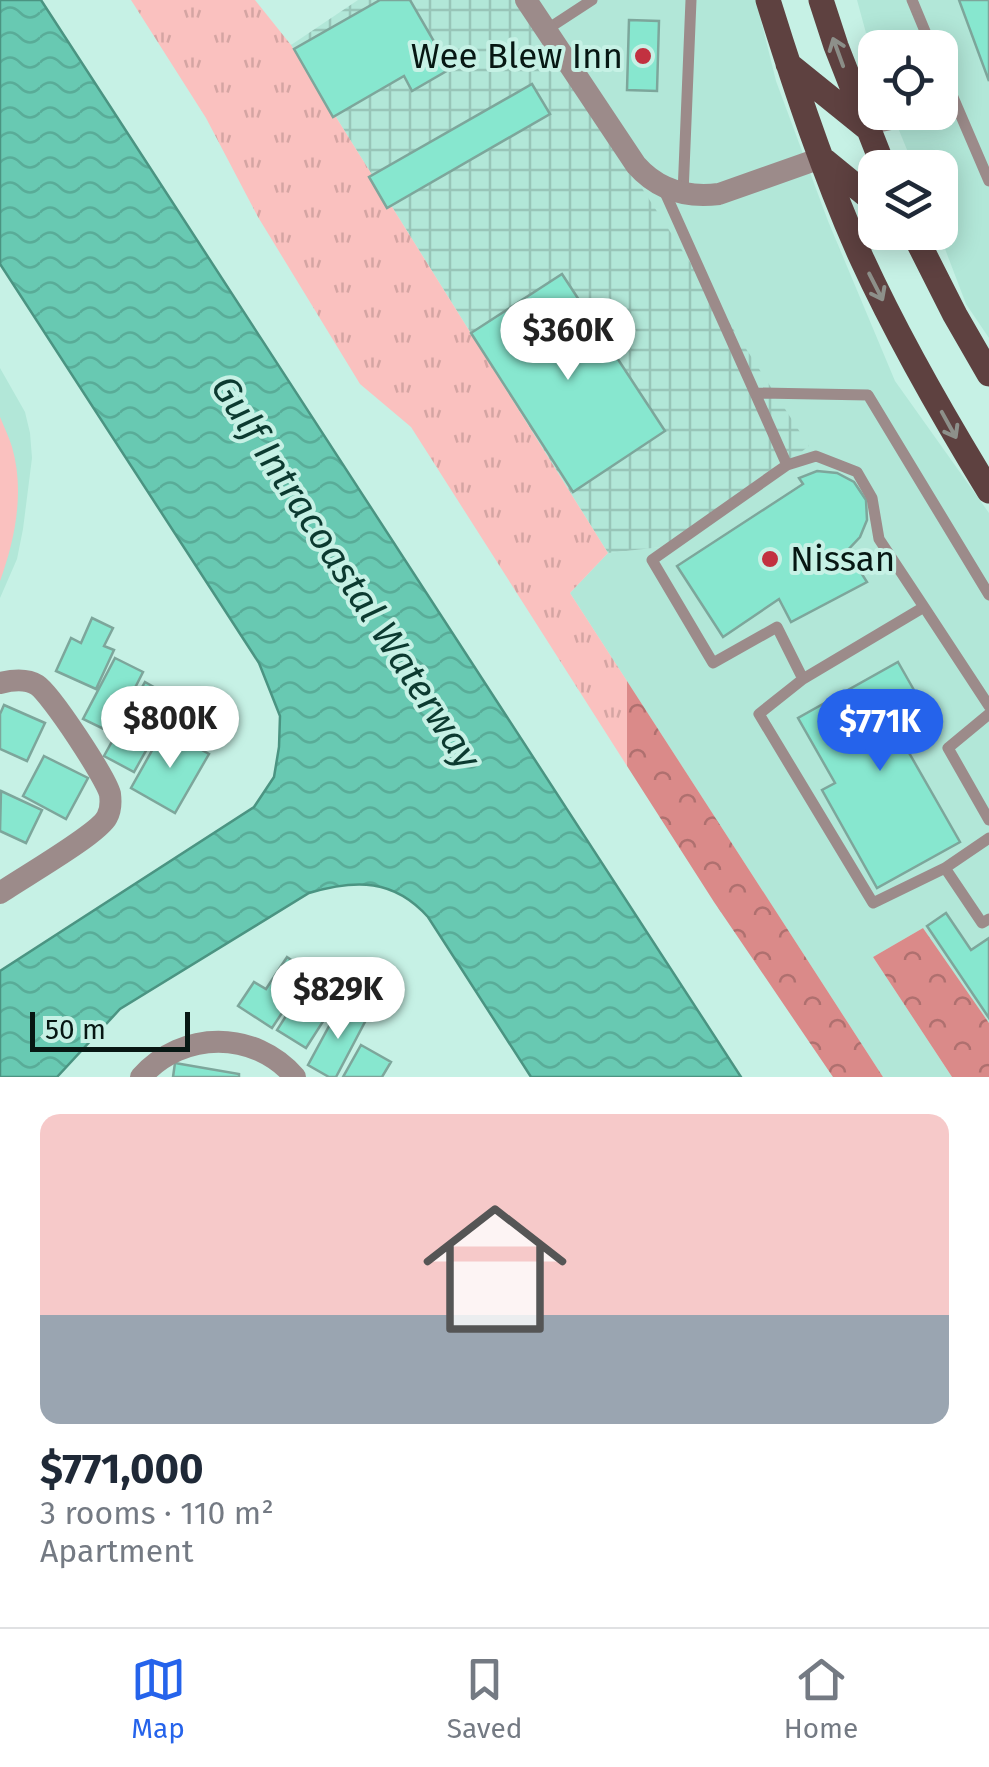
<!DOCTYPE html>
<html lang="en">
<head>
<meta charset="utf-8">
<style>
  :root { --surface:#fff; --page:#f6f6f7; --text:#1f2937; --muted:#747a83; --line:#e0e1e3; --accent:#2563eb }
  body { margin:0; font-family:"Fira Sans",sans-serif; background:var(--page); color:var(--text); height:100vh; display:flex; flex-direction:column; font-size:38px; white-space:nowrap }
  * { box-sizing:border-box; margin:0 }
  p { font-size:32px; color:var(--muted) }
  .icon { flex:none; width:55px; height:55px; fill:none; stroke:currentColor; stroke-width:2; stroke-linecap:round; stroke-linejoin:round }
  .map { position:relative; height:1077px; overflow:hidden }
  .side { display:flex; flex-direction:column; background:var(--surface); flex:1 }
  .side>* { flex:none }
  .tools { position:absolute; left:858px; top:30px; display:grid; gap:20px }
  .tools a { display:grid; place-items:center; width:100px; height:100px; border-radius:20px; background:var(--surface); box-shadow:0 5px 25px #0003; font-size:50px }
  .scale { position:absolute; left:30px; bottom:25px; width:160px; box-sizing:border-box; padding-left:10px; border:5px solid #071713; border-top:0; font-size:28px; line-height:35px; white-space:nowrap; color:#071713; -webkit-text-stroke:8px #c6f1e5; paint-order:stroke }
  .price { position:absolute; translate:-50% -85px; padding:0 22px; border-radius:35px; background:#fff; color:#222; font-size:32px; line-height:65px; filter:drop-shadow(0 2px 5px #0008) }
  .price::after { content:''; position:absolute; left:50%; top:60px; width:30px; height:22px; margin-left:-15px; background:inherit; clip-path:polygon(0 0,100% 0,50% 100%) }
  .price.selected { background:var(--accent); color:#fff }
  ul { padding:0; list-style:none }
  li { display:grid; align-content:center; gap:20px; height:530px; padding:0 40px }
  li+li { border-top:2px solid var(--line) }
  li span { display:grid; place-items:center; height:310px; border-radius:20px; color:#555 }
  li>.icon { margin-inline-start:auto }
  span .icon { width:180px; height:180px; fill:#fffc; stroke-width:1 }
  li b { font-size:42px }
  .menu { display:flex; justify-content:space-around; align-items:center; height:140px; border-top:2px solid var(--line); background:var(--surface); font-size:28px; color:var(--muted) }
  .menu a { display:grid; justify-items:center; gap:5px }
  .menu .selected { color:var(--accent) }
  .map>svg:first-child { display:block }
  .built { fill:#b2e7d8 }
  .industrial { fill:url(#industrial-grid) }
  .grass { fill:#fac1bf }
  .forest { fill:url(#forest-crowns) }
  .park { fill:url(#park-tufts) }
  .water { fill:url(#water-waves); stroke:#4b9482; stroke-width:2.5 }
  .building { fill:#87e7cf; stroke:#7da69b; stroke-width:2.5 }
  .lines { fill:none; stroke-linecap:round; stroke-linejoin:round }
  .lane { stroke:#9c8b8a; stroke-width:11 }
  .street { stroke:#9c8b8a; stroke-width:22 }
  .primary { stroke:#5e4140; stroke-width:25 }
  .oneway { stroke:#8d908a }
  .poi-dot { fill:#c23140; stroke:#c6f1e5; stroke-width:4 }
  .labels { text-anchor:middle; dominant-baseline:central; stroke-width:8; stroke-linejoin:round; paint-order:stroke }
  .poi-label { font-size:35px; fill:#071713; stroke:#c6f1e5; text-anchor:end }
  .water-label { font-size:38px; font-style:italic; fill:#0c3a30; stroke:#c6f1e5 }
</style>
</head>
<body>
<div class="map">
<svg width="989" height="1077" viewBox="0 0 989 1077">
  <defs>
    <pattern id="industrial-grid" width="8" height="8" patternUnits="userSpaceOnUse" patternTransform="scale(2.5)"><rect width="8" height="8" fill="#b2e7d8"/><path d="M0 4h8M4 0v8" fill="none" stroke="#98c5b8"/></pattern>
    <pattern id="forest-crowns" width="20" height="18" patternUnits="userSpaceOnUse" patternTransform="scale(2.5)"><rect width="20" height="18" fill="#da8a89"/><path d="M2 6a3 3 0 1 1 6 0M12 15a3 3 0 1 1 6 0" fill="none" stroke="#af706f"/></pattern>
    <pattern id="park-tufts" width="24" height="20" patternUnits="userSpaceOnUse" patternTransform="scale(2.5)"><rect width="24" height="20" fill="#fac1bf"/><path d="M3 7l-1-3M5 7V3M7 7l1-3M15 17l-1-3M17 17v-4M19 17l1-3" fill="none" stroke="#d5a5a3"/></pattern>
    <pattern id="water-waves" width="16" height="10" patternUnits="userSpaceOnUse" patternTransform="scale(2.5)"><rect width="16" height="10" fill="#68c9b2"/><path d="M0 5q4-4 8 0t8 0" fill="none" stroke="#59ac98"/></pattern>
  </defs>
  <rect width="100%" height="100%" fill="#c6f1e5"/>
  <path class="built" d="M 520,0 L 756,0 L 776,81 L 828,221 L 895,381 L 989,513 L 989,1023 L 923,928 L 873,957 L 952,1077 L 883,1077 L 570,593 L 608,553 L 680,545 Z
    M 857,0 L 989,0 L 989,338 L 966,304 L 939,233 L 940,168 L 914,167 L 892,113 L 940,112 L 940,48 L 875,48 L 875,66 Z
    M 0,368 L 25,412 L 30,433 L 32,458 L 23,529 L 17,559 L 0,598 Z"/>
  <path class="industrial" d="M 358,0 L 520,0 L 809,446 L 680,545 L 608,553 L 291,45 Z"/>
  <path class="grass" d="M 0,417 C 4,427 9,437 12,447 C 25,491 15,540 0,581 Z"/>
  <path class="forest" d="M 627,681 L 883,1077 L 833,1077 L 714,902 L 627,766 Z
    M 923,928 L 989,1023 L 989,1077 L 952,1077 L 873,957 Z"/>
  <path class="park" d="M 131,0 L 255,0 L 291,45 L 608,553 L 570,593 L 627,681 L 627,766 L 411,427 L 360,384 L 258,217 L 206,118 Z"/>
  <path class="water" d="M 0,0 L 41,0 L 741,1077 L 531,1077 L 428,917 C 394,879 356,879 309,893 L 120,1009 L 57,1077 L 0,1077 L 0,971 L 254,807 L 274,777 L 279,747 L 280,716 L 259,663 L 0,264 Z"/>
  <path class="building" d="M 380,0 L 410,0 L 450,69 L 412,91 L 404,76 L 333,117 L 294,49 Z
    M 959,0 L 989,0 L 989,81 Z
    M 629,20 L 659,21 L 657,91 L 627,90 Z
    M 532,84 L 550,114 L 387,208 L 369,177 Z
    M 562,274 L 665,431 L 573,492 L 471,333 Z
    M 817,471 L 837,473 L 854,482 L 866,500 L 867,520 L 860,537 L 847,551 L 867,582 L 791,622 L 779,599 L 723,637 L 677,566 L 803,484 L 799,478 Z
    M 92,618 L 113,628 L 104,646 L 114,650 L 96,689 L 56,671 L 71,638 L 81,643 Z
    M 115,658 L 143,672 L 112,733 L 83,719 Z
    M 898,662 L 935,727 L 904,744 L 960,842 L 877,888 L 822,790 L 835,783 L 798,718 Z
    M 145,682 L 175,699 L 134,772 L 104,756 Z
    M 4,705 L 45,723 L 27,761 L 0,749 L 0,714 Z
    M 164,729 L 209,754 L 175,813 L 131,788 Z
    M 44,756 L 88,778 L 66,819 L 23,796 Z
    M 1,791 L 42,810 L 26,843 L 0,831 Z
    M 946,913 L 971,950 L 989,938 L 989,1018 L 927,926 Z
    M 287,957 L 309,972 L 272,1028 L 238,1006 L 254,982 L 266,989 Z
    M 318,966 L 347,984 L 306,1048 L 277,1030 Z
    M 341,1004 L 367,1018 L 336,1077 L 329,1077 L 308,1065 Z
    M 361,1045 L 391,1062 L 382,1077 L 343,1077 Z
    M 175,1063 L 239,1074 L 239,1077 L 173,1077 Z"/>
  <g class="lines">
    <path class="lane" d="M 912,0 L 932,48
      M 546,30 L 592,0
      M 940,67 L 989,181
      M 868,129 L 958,111
      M 663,188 L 755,393 L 868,395 L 989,595
      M 683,194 L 691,0
      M 755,393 L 787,465 L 652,560 L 713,663 L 777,627 L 803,679 L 924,607 L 989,706
      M 787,465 L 816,456 L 857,472 L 872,498 L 879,539 L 924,607
      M 803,679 L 759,714 L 873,903 L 945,868
      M 989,714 L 948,748 L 989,820
      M 989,838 L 945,868 L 982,923 L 989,919"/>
    <path class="street" d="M 526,0 L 636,165 C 658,190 687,198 719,194 L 821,158
      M 0,683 C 12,680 26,678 37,685 C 51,694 106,778 110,794 C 111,802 111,810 107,817 C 99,834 20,879 0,893
      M 141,1077 C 183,1030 254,1030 295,1077"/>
    <path class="primary" d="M 768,0 C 795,87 824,174 861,257 C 898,338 943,416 989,491
      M 821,0 L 836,46 L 884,168
      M 788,64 L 866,127
      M 825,161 L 875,202
      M 913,232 L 955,315 L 989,374"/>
  </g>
  <defs><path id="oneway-shaft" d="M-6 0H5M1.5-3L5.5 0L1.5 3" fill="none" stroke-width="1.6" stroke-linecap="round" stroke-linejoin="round" transform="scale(2.5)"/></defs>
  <g class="oneway">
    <use href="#oneway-shaft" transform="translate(838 52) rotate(-110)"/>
    <use href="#oneway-shaft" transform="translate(876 287) rotate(63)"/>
    <use href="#oneway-shaft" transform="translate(949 425) rotate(61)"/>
  </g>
  <g class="poi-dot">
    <circle cx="643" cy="56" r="10"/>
    <circle cx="770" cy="559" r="10"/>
  </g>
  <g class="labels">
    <g class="poi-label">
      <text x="623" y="56">Wee Blew Inn</text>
      <text x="790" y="559" text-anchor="start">Nissan</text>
    </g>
    <g class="water-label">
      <text transform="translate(346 572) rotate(57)">Gulf Intracoastal Waterway</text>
    </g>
  </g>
</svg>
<div class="tools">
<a><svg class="icon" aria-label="locate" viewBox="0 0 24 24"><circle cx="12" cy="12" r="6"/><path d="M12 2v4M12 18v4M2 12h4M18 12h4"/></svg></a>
<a><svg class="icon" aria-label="layers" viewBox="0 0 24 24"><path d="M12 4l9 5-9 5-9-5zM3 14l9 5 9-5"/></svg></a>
</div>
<div class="scale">50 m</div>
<b class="price" style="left:568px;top:383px">$360K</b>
<b class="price" style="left:170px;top:771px">$800K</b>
<b class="price selected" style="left:880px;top:774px">$771K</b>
<b class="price" style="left:338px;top:1042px">$829K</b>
</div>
<section class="side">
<ul>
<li><span style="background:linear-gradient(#f6c9c9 65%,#9aa5b1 0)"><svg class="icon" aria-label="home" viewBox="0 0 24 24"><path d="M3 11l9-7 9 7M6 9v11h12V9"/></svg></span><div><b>$771,000</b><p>3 rooms · 110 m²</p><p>Apartment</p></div></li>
</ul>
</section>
<nav class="menu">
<a class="selected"><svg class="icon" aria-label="map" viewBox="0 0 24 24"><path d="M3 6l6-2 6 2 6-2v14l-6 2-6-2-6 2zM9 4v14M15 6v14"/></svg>Map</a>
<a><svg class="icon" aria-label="saved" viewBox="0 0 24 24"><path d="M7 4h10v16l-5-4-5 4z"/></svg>Saved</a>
<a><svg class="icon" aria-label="home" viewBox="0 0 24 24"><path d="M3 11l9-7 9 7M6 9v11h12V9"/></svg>Home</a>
</nav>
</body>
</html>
